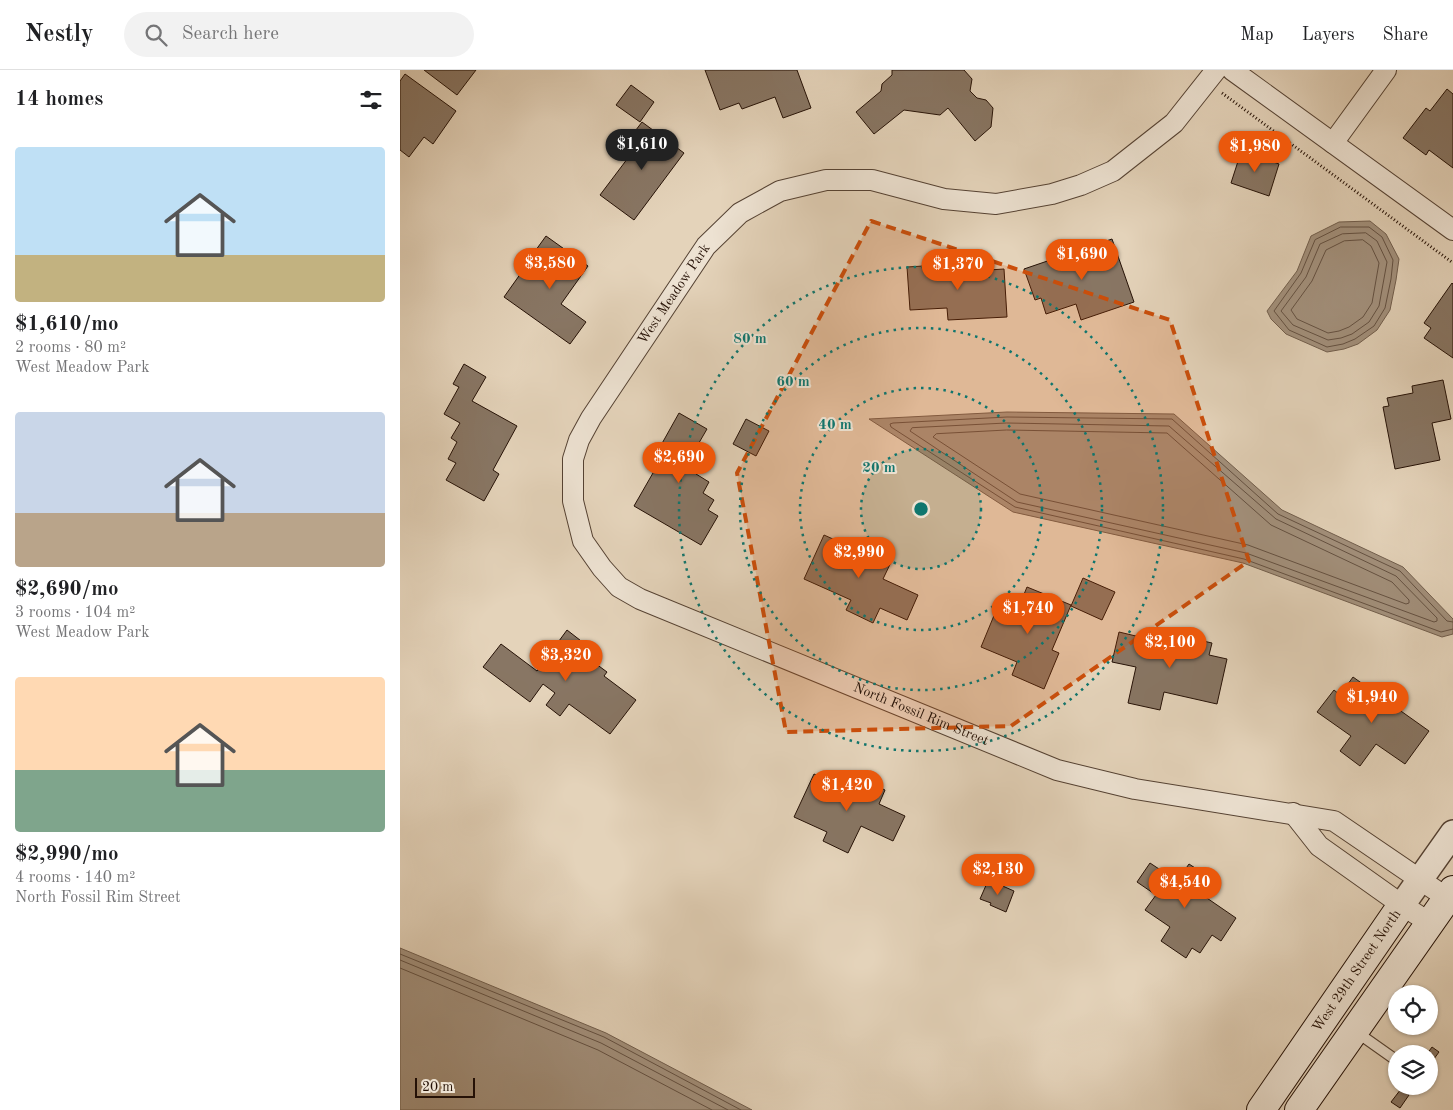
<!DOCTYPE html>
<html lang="en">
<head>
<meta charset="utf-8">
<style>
  :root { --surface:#fff; --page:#f2f2f2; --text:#202124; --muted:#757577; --line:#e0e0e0; --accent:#ea580c }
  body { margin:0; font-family:"Old Standard TT",serif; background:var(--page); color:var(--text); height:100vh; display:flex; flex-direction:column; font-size:19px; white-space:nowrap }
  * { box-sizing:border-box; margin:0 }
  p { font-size:16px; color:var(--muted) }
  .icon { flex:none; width:28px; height:28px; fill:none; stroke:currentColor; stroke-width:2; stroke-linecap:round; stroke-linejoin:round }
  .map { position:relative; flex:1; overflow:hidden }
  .side { display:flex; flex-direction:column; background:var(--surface); width:400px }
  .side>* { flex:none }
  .fabs { position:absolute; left:988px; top:915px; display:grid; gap:10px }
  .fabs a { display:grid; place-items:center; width:50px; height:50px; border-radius:50%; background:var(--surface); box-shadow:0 1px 4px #0004; font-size:25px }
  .scale { position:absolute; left:15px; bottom:12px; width:60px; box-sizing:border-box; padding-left:5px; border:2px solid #251106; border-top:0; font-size:14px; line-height:18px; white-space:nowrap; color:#251106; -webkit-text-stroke:4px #ede2d2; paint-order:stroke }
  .price { position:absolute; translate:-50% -42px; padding:0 11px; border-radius:18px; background:var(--accent); color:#fff; font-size:16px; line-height:32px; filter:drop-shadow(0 1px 2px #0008) }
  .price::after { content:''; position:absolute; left:50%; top:30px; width:15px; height:11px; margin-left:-8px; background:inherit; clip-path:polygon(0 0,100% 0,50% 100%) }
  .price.active { background:#222; color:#fff }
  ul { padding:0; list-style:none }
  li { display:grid; align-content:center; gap:10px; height:265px; padding:0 15px }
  li span { display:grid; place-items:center; height:155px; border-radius:5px; color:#555 }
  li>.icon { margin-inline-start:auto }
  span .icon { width:90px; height:90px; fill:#fffc; stroke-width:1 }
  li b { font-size:21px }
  h2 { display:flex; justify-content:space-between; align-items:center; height:60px; padding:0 15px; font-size:21px }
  header { display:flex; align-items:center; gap:30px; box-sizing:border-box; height:70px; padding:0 25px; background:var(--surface); border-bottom:1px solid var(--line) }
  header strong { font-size:24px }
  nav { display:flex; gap:28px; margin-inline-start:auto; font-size:18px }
  .search { width:350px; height:45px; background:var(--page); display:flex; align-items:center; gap:12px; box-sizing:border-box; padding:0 18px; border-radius:28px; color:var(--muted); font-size:19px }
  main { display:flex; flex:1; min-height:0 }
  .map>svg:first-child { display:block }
  .water { fill:#a3917d; stroke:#715e4d }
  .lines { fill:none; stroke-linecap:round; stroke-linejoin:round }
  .shore { stroke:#645142; stroke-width:1 }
  .building { fill:#887664; stroke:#251106 }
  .service-casing { stroke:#554233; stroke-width:12 }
  .minor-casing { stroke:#554233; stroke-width:22 }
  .tertiary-casing { stroke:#554233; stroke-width:28 }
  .secondary-casing { stroke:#251106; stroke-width:30 }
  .path { stroke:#251106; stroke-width:3; stroke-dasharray:1 2.5; stroke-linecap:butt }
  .service { stroke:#ede2d2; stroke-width:10 }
  .minor { stroke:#ede2d2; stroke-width:20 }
  .tertiary { stroke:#ede2d2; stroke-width:25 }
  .secondary { stroke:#ede2d2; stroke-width:28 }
  .marked { fill:#cb4e0b; fill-opacity:0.2; stroke:#cb4e0b; stroke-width:4; stroke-dasharray:10 6; stroke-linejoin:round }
  .ring { fill:none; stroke:#0f766e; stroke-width:2.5; stroke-dasharray:2.5 5 }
  .labels { text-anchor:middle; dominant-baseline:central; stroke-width:4; stroke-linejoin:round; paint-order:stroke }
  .street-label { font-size:14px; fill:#251106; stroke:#ede2d2 }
  .centre { fill:#0f766e; stroke:#ede2d2; stroke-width:2.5 }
  .ring-label { font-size:15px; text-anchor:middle; font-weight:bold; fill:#0f766e; stroke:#ede2d2; stroke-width:4; stroke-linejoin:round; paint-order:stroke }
</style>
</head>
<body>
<header>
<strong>Nestly</strong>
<div class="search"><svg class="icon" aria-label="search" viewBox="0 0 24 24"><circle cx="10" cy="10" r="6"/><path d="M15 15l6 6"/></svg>Search here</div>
<nav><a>Map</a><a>Layers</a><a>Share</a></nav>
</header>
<main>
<section class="side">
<h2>14 homes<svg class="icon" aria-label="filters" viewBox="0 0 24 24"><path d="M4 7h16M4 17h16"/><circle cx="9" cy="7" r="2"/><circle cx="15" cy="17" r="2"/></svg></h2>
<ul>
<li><span style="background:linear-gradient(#bfe0f5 70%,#c2b280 0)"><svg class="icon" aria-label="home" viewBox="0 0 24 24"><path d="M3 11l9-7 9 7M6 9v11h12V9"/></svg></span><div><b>$1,610/mo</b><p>2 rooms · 80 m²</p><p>West Meadow Park</p></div></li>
<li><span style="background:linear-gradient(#c9d6e8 65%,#b9a48a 0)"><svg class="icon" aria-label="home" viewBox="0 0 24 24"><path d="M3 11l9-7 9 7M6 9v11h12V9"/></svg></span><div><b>$2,690/mo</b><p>3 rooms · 104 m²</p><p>West Meadow Park</p></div></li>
<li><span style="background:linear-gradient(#ffd9b3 60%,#7fa58c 0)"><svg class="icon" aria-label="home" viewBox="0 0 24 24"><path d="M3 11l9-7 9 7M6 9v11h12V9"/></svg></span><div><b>$2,990/mo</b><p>4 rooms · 140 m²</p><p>North Fossil Rim Street</p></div></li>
</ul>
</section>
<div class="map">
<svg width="1053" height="1040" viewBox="0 0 1053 1040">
  <rect width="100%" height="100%" fill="#e4d3ba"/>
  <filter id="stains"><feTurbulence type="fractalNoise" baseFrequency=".004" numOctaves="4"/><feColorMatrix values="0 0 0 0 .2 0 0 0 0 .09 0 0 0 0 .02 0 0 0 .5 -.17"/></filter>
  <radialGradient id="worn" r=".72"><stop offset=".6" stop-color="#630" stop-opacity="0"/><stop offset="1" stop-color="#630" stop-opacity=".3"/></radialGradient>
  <path class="water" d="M 970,151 L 986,164 L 999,189 L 996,210 L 990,240 L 977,260 L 958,274 L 944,279 L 927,282 L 886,264 L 871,249 L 867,241 L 897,201 L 911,166 L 939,152 Z
    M 607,342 L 774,344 L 882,440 L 1003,497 L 1053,549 L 1053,564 L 1042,567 L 843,493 L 613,442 L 469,349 Z
    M 0,878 L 206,963 L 352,1040 L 0,1040 Z"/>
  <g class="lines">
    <path class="shore" d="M 941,157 L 969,157 L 982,167 L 993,190 L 991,209 L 985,238 L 974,256 L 955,269 L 943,274 L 927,277 L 889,260 L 874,241 L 901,203 L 915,170 Z
      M 966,163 L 977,171 L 987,192 L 979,236 L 969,252 L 952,264 L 941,268 L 928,270 L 893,255 L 881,241 L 906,207 L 920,174 L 942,164 Z
      M 963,170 L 971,176 L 979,193 L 972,233 L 963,247 L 949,257 L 939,261 L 928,263 L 897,249 L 891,240 L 912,211 L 926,180 L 944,171 Z
      M 607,353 L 769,356 L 876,449 L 996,506 L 1037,548 L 1037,551 L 1034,552 L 846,483 L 617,432 L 510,361 L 512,358 Z
      M 607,360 L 767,363 L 871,455 L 992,512 L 1009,530 L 1009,533 L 1006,534 L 848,475 L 620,424 L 533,367 L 536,364 Z
      M 1053,552 L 1047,551 L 1000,501 L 878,444 L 772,349 L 607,347 L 493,353 L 490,354 L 491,357 L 615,437 L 844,489 L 1041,562 L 1053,559
      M 0,884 L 204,967 L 341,1040
      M 0,890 L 201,973 L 328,1040
      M 0,898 L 198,980 L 312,1040"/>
  </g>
  <path class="building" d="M 24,0 L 76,0 L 57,25 Z
    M 305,0 L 397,0 L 411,38 L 383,48 L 375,27 L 342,39 L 339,33 L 320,40 Z
    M 492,0 L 564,0 L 572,9 L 570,21 L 577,28 L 586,30 L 593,38 L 591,57 L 575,71 L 548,38 L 540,45 L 504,40 L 474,64 L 456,42 L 481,21 L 482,14 L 492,5 Z
    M 5,4 L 56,41 L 33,74 L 24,67 L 9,87 L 0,80 L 0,11 Z
    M 231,15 L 254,32 L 240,52 L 216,35 Z
    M 1047,19 L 1053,24 L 1053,98 L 1029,80 L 1026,85 L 1003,68 L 1026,38 L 1030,41 Z
    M 242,52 L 284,83 L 234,150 L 200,125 L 234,80 L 226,73 Z
    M 855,81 L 869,85 L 868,90 L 879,94 L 869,126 L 831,113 L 841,82 L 853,86 Z
    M 146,166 L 188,196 L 161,234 L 186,252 L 170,274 L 104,227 L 126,196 L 131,200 L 140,189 L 133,184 Z
    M 712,169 L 734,232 L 681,250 L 676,234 L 646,244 L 641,228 L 635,230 L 624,199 Z
    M 573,193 L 573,201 L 604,199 L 607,247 L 548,250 L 547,238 L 510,240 L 507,197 Z
    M 1052,213 L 1053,214 L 1053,288 L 1024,268 L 1031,258 L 1024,253 Z
    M 64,294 L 86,307 L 72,331 L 117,356 L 93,400 L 99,404 L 84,431 L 46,410 L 56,393 L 48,389 L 57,372 L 51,368 L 60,353 L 44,344 L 59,317 L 53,314 Z
    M 1043,310 L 1051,349 L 1032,353 L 1040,390 L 995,399 L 983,337 L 989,336 L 987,328 L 1013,323 L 1012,316 Z
    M 279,343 L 307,359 L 289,390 L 300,397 L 296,404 L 309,412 L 303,423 L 314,430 L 308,440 L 318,446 L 301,475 L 234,436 L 257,396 L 249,392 L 258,375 L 260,377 Z
    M 346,349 L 369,361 L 356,386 L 333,374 Z
    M 424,465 L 453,478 L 456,471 L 493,488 L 483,509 L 518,525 L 507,550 L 480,538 L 473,553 L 446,540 L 451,530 L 404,509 Z
    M 683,508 L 715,522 L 702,550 L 671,536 Z
    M 627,517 L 671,535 L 652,580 L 659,583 L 644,619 L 612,605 L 617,592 L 581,577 L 600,531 L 618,539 Z
    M 167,560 L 194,581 L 188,588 L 207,602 L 204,606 L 236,630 L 210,664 L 169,634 L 160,646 L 146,635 L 155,623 L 143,614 L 130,632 L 83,597 L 101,574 L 137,601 Z
    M 719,562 L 761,572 L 763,562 L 812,573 L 809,585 L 827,589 L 817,634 L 764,622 L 760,640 L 728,633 L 736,597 L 712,592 Z
    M 953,607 L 1029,661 L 1005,694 L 976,674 L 960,696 L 940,681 L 951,666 L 917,642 L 934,620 L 940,625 Z
    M 414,704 L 451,721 L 457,707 L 485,720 L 479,734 L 505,746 L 493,771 L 461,756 L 448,783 L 423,771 L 427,762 L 394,747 Z
    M 750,793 L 777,811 L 789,794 L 812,809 L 801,824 L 836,848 L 821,871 L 812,865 L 800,883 L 792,878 L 786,888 L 761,871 L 770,857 L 745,840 L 756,825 L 737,812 Z
    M 587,813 L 597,817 L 598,814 L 614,821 L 606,842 L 590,835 L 591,833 L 580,829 Z
    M 1032,977 L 1039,982 L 1031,993 L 1029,991 L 1029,984 L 1027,984 Z
    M 1001,1019 L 1009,1025 L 1000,1038 L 991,1032 Z"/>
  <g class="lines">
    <defs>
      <path id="service" d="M 955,961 L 996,990"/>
      <g id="minor">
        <path id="s1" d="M 816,0 L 774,53 L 713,101 L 681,115 L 652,124 L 596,134 L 544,129 L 472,110 L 426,110 L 380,121 L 340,143 L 306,176 L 191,348 L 179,370 L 173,389 L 173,431 L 183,471 L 202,498 L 219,517 L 240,529 L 657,700 L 735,719 L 934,751 L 1047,828"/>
        <path d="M 832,0 L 1053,160"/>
        <path d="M 933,73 L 986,0"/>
        <path d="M 893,743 L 919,776 L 1002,835 L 1030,853"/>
      </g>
      <path id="tertiary" d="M 1002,835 L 1053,763"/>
      <g id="secondary">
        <path id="s2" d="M 861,1040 L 1002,835"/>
        <path d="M 899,1040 L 1053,820"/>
      </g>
    </defs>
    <use href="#service" class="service-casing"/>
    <use href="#minor" class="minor-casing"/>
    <use href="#tertiary" class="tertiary-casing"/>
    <use href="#secondary" class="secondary-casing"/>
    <path class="path" d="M 822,23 L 1053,193"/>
    <use href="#service" class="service"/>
    <use href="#minor" class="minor"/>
    <use href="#tertiary" class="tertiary"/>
    <use href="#secondary" class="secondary"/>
  </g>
  <path class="marked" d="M 471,151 L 770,250 L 849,491 L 611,656 L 386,662 L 337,403 Z"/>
  <circle cx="521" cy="439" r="60" fill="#0f766e" fill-opacity=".12"/>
  <g class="ring">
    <circle cx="521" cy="439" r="60"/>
    <circle cx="521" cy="439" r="121"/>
    <circle cx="521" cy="439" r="181"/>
    <circle cx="521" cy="439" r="242"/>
  </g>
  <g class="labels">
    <g class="street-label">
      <text transform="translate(274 224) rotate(-56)">West Meadow Park</text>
      <text stroke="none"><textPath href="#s1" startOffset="1302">North Fossil Rim Street</textPath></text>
      <text stroke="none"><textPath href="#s2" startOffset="169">West 29th Street North</textPath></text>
    </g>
  </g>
  <circle cx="521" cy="439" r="8" class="centre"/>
  <g class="ring-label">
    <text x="350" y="273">80 m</text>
    <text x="393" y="316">60 m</text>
    <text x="435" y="359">40 m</text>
    <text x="479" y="402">20 m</text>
  </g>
  <rect width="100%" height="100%" filter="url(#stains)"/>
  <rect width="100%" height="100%" fill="url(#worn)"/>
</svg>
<div class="fabs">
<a><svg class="icon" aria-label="locate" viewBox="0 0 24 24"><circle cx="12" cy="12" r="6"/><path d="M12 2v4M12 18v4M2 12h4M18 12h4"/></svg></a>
<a><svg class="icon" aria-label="layers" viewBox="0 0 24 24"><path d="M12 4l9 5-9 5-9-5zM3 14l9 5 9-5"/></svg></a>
</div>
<div class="scale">20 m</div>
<b class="price active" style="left:242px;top:101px">$1,610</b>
<b class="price" style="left:855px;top:103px">$1,980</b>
<b class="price" style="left:682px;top:211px">$1,690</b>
<b class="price" style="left:150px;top:220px">$3,580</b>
<b class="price" style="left:558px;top:221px">$1,370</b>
<b class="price" style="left:279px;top:414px">$2,690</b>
<b class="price" style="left:459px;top:509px">$2,990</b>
<b class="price" style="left:628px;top:565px">$1,740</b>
<b class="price" style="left:770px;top:599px">$2,100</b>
<b class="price" style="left:166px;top:612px">$3,320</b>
<b class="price" style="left:972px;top:654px">$1,940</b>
<b class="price" style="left:447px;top:742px">$1,420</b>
<b class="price" style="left:598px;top:826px">$2,130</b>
<b class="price" style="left:785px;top:839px">$4,540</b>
</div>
</main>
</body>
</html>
